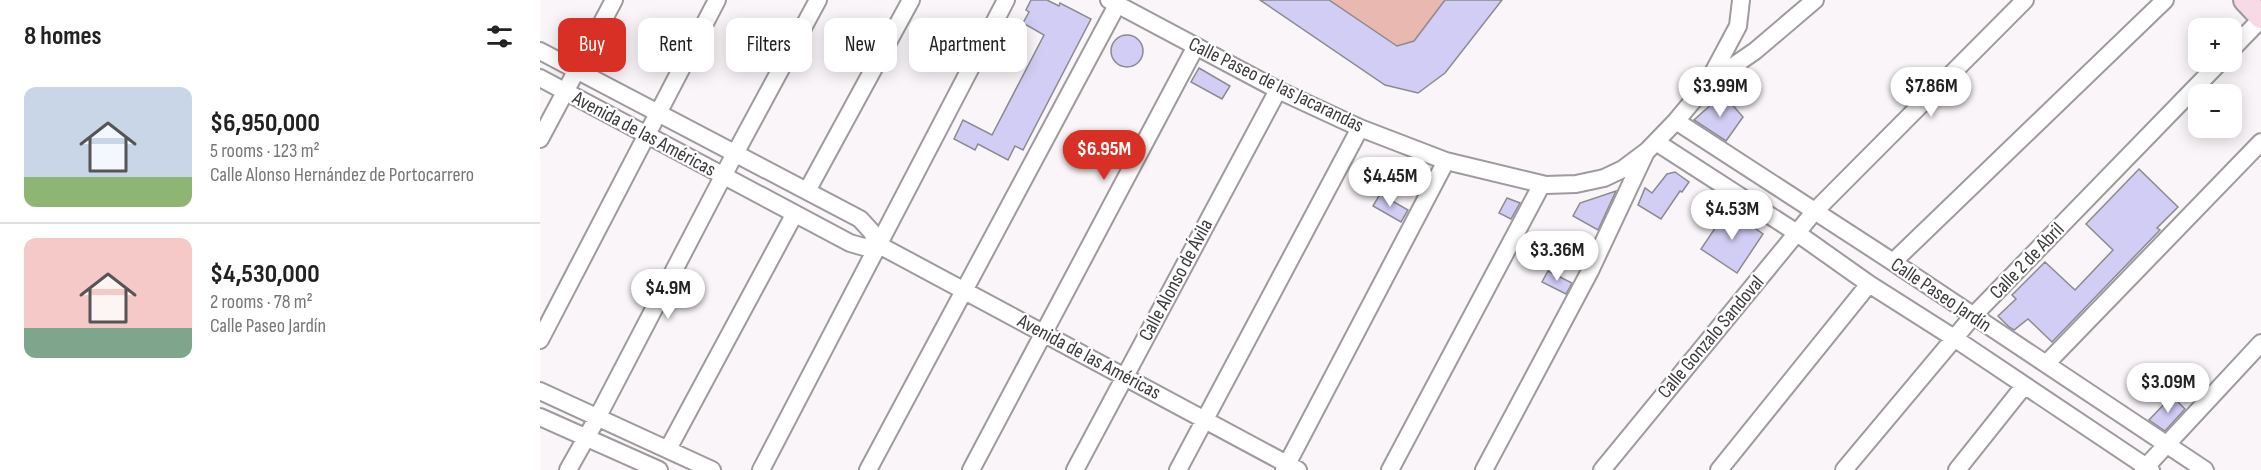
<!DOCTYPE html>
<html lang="en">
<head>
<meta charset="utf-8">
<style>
  :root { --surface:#fff; --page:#f6f6f6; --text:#222; --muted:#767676; --line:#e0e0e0; --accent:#d93025 }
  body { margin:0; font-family:"Sofia Sans Condensed",sans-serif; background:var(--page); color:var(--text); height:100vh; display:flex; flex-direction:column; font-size:22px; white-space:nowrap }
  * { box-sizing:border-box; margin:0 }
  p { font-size:20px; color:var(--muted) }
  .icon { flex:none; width:33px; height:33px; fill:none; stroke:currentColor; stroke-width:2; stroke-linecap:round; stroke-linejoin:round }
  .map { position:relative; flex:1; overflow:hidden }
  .side { display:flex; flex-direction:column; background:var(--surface); width:540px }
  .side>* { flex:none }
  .top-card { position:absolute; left:18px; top:18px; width:570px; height:54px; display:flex; gap:12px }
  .buttons { position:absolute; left:1648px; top:18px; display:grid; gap:12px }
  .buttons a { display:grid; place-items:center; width:54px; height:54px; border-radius:12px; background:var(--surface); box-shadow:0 3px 15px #0003; font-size:30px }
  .price { position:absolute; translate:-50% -51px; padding:0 14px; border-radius:21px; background:#fff; color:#222; font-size:20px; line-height:39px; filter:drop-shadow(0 2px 3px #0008) }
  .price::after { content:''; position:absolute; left:50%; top:36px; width:18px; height:14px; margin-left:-9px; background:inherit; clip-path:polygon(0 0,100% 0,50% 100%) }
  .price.on { background:var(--accent); color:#fff }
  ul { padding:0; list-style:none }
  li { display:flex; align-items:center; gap:18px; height:150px; padding:0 24px }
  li+li { border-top:2px solid var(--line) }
  li span { display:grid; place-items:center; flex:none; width:168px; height:120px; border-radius:12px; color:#555 }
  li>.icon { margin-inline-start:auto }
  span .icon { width:72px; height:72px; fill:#fffc; stroke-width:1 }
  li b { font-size:26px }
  h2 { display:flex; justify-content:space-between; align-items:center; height:72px; padding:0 24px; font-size:26px }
  .chip { padding:0 21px; border-radius:12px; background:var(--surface); box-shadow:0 3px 15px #0003; font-size:21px; line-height:54px }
  .chip.on { background:var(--accent); color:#fff }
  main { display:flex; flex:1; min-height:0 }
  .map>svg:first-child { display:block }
  .park { fill:#e9b8b1 }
  .building { fill:#d1cdf5; stroke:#8b8a8f; stroke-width:1.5 }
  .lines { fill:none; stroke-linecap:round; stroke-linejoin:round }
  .street-casing { stroke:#9e9a9e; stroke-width:20 }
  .secondary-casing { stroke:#9e9a9e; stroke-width:26 }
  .street { stroke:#fff; stroke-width:16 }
  .secondary { stroke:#f8d9e6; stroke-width:22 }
  .labels { text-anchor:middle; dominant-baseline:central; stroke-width:4.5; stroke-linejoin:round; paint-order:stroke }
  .street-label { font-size:20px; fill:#3c3a3c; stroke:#fff }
</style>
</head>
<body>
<main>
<section class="side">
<h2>8 homes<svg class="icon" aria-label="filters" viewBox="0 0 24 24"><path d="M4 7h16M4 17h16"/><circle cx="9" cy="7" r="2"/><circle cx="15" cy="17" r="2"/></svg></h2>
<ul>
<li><span style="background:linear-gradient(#c9d6e8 75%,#8fb573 0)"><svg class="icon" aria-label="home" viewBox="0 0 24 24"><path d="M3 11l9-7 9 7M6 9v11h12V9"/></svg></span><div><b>$6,950,000</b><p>5 rooms · 123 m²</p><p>Calle Alonso Hernández de Portocarrero</p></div></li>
<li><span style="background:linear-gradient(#f6c9c9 75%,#7fa58c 0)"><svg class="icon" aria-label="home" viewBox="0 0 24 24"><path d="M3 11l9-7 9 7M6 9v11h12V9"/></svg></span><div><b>$4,530,000</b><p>2 rooms · 78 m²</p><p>Calle Paseo Jardín</p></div></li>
</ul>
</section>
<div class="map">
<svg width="1721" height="470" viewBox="0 0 1721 470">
  <rect width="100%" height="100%" fill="#f9f5f9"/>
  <path class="park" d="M 720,0 L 962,0 L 905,73 L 878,93 Z"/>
  <path class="building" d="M 491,0 L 507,0 L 519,6 L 520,3 L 551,19 L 483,150 L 475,146 L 468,160 L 438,144 L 435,150 L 414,139 L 423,120 L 452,135 L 504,35 L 483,23 L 489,12 L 486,10 Z
    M 720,0 L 789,0 L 857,46 L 874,41 L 905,0 L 962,0 L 905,73 L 878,93 L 845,85 Z
    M571 51a16 16 0 1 1 32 0a16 16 0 1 1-32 0Z
    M 659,68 L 690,86 L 682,99 L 651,82 Z
    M 1183,94 L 1203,117 L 1186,141 L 1154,120 Z
    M 1599,169 L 1638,207 L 1617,228 L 1620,230 L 1512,342 L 1488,319 L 1474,330 L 1469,327 L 1458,316 L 1476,299 L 1472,295 L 1505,262 L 1535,290 L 1573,250 L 1546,224 Z
    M 1135,172 L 1149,182 L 1142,192 L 1140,191 L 1121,219 L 1098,205 L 1105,188 L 1112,193 L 1127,174 Z
    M 1076,191 L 1058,230 L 1033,216 L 1040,203 Z
    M 840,194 L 868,210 L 861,222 L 833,206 Z
    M 967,198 L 980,203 L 971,219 L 959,213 Z
    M 1188,209 L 1223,234 L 1197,273 L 1161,249 Z
    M 1008,271 L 1032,283 L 1026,294 L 1002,282 Z
    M 1632,396 L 1645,409 L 1625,431 L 1609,420 Z"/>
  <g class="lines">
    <defs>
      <path id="street" d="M 569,0 L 738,90 L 820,128 L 906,161 L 1006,185 L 1036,184 L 1064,178 L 1083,169 L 1107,151 L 1136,121 L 1167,84 L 1198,26 L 1201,0
        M 1692,49 L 1721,19
        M 0,51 L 320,219 L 331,231 L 339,245 L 758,470
        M 0,78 L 310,243 L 324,247 L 339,245
        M 1170,82 L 1215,51 L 1275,0
        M 1136,121 L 1353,262 L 1665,470
        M 0,139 L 74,0
        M 1116,142 L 1257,233 L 1329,284 L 1414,338 L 1611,470
        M 267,191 L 371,0
        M 1353,262 L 1625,0
        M 0,340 L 177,0
        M 1506,364 L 1721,142
        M 0,391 L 172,470
        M 0,417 L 119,470
        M 128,449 L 254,215
        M 28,470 L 55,422 L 190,163 L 278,0
        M 221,470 L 466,0
        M 328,470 L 577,5
        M 431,470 L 656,46
        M 535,470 L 738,90
        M 638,470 L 820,128
        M 744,470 L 906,161
        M 850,470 L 1002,184
        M 944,470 L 1050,271 L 1105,154
        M 1062,470 L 1274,212 L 1485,0
        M 1179,470 L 1329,284
        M 1304,470 L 1433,316 L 1680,62
        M 1417,470 L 1484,386
        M 1603,470 L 1721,343"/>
      <path id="secondary" d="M 1705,0 L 1721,17"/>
    </defs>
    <use href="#street" class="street-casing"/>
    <use href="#secondary" class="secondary-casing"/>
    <use href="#street" class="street"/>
    <use href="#secondary" class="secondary"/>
  </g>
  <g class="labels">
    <g class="street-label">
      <text transform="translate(736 85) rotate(26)">Calle Paseo de las Jacarandas</text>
      <text transform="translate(104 134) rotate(28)">Avenida de las Américas</text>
      <text transform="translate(1487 261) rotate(-46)">Calle 2 de Abril</text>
      <text transform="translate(636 280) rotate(-62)">Calle Alonso de Ávila</text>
      <text transform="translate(1401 295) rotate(34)">Calle Paseo Jardín</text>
      <text transform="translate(1171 337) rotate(-50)">Calle Gonzalo Sandoval</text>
      <text transform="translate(549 357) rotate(28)">Avenida de las Américas</text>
    </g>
  </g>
</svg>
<div class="buttons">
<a>+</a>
<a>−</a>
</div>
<b class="price" style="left:1180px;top:118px">$3.99M</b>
<b class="price" style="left:1391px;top:118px">$7.86M</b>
<b class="price on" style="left:564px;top:181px">$6.95M</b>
<b class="price" style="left:850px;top:208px">$4.45M</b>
<b class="price" style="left:1192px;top:241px">$4.53M</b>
<b class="price" style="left:1017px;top:282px">$3.36M</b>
<b class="price" style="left:128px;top:320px">$4.9M</b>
<b class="price" style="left:1628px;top:414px">$3.09M</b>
<div class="top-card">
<a class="chip on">Buy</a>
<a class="chip">Rent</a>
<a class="chip">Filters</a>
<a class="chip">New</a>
<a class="chip">Apartment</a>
</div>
</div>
</main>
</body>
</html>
